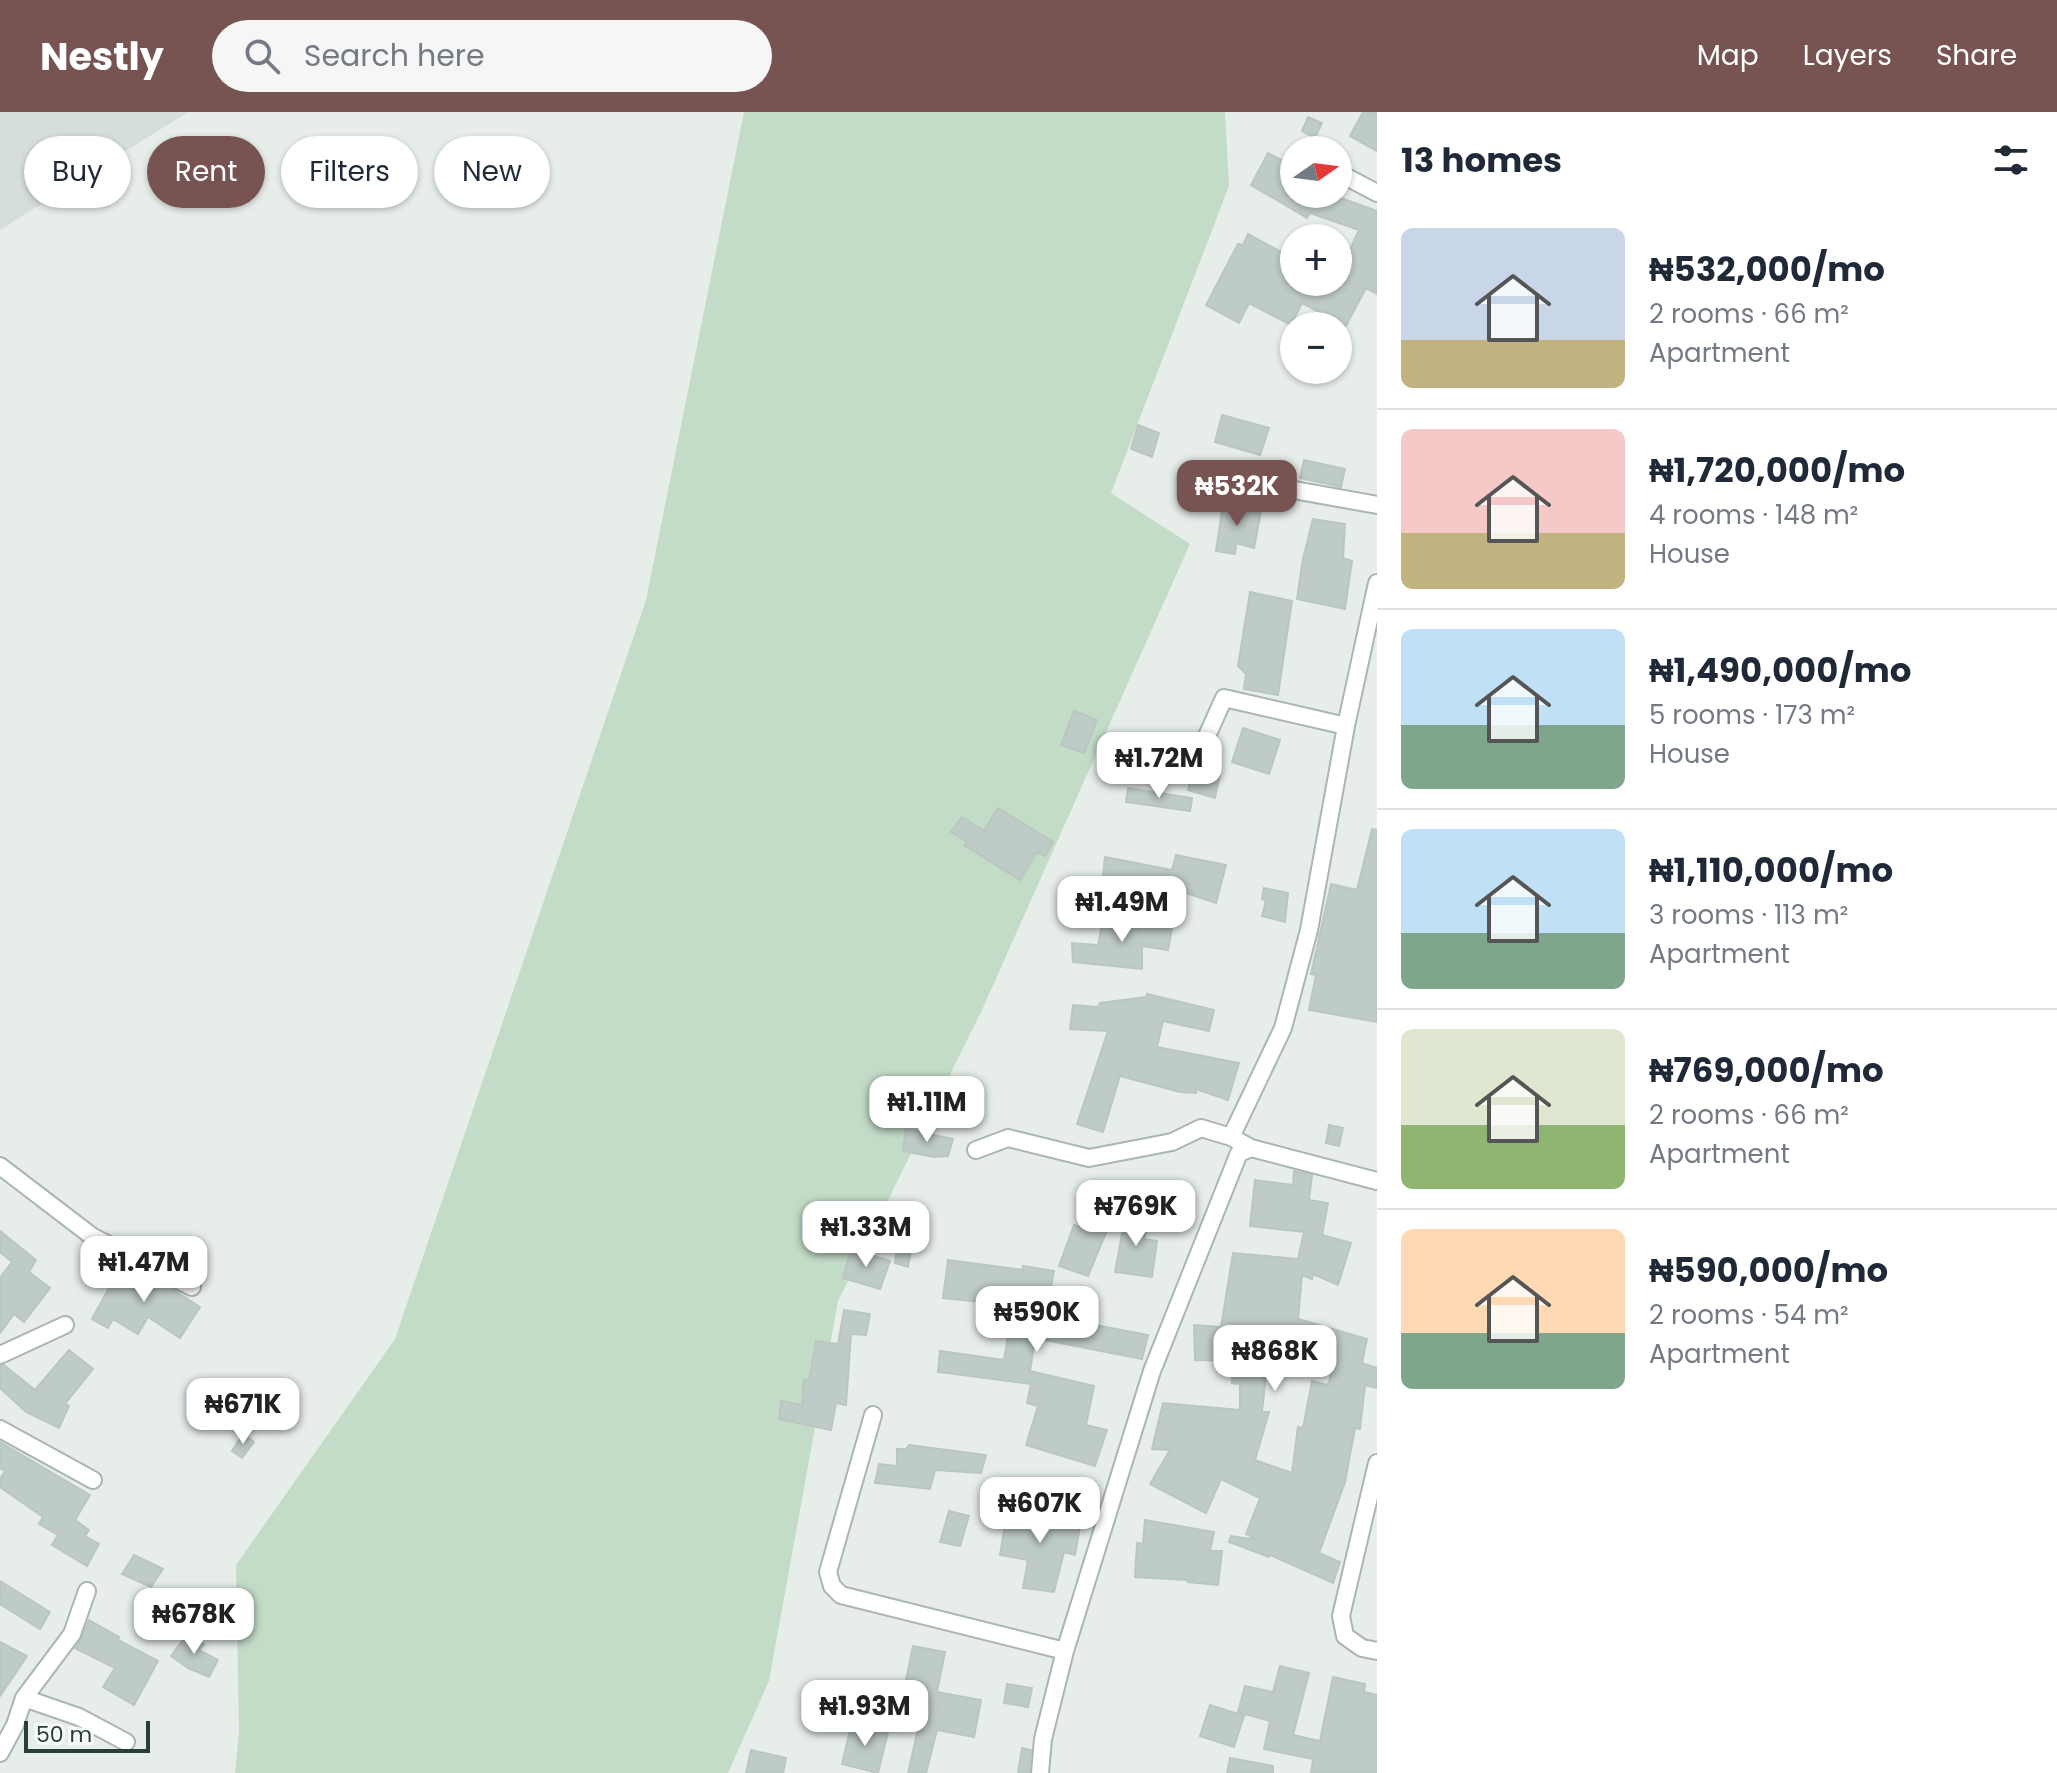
<!DOCTYPE html>
<html lang="en">
<head>
<meta charset="utf-8">
<style>
  :root { --surface:#fff; --page:#f6f6f7; --text:#1f2937; --muted:#747a83; --line:#e0e1e3; --accent:#775351 }
  body { margin:0; font-family:Poppins,sans-serif; background:var(--page); color:var(--text); height:100vh; display:flex; flex-direction:column; font-size:30px; white-space:nowrap }
  * { box-sizing:border-box; margin:0 }
  p { font-size:26px; color:var(--muted) }
  .icon { flex:none; width:44px; height:44px; fill:none; stroke:currentColor; stroke-width:2; stroke-linecap:round; stroke-linejoin:round }
  .map { position:relative; flex:1; overflow:hidden }
  .side { display:flex; flex-direction:column; background:var(--surface); width:680px }
  .side>* { flex:none }
  .hud { position:absolute; left:24px; top:24px; width:760px; height:72px; display:flex; gap:16px }
  .needle { width:52px; rotate:76deg }
  .buttons { position:absolute; left:1280px; top:24px; display:grid; gap:16px }
  .buttons a { display:grid; place-items:center; width:72px; height:72px; border-radius:50%; background:var(--surface); box-shadow:0 2px 6px #0004; font-size:40px }
  .scale { position:absolute; left:24px; bottom:20px; width:126px; box-sizing:border-box; padding-left:8px; border:4px solid #273f37; border-top:0; font-size:22px; line-height:28px; white-space:nowrap; color:#273f37; -webkit-text-stroke:6px #f7faf9; paint-order:stroke }
  .price { position:absolute; translate:-50% -68px; padding:0 18px; border-radius:16px; background:#fff; color:#222; font-size:26px; line-height:52px; filter:drop-shadow(0 2px 4px #0008) }
  .price::after { content:''; position:absolute; left:50%; top:48px; width:24px; height:18px; margin-left:-12px; background:inherit; clip-path:polygon(0 0,100% 0,50% 100%) }
  .price.on { background:var(--accent); color:#fff }
  ul { padding:0; list-style:none }
  li { display:flex; align-items:center; gap:24px; height:200px; padding:0 24px }
  li+li { border-top:2px solid var(--line) }
  li span { display:grid; place-items:center; flex:none; width:224px; height:160px; border-radius:12px; color:#555 }
  li>.icon { margin-inline-start:auto }
  span .icon { width:96px; height:96px; fill:#fffc; stroke-width:1 }
  li b { font-size:34px }
  h2 { display:flex; justify-content:space-between; align-items:center; height:96px; padding:0 24px; font-size:34px }
  .tag { padding:0 28px; border-radius:36px; background:var(--surface); box-shadow:0 2px 6px #0004; font-size:28px; line-height:72px }
  .tag.on { background:var(--accent); color:#fff }
  header { display:flex; align-items:center; gap:48px; box-sizing:border-box; height:112px; padding:0 40px; background:var(--accent); color:#fff }
  header strong { font-size:38px }
  nav { display:flex; gap:44px; margin-inline-start:auto; font-size:28px }
  .search { width:560px; height:72px; background:var(--page); display:flex; align-items:center; gap:20px; box-sizing:border-box; padding:0 28px; border-radius:44px; color:var(--muted); font-size:30px }
  main { display:flex; flex:1; min-height:0 }
  .map>svg:first-child { display:block }
  .built { fill:#d5ded9 }
  .green { fill:#c3dcc8 }
  .building { fill:#bfcbc6; stroke:#bac7c1; stroke-width:2; fill-rule:evenodd }
  .lines { fill:none; stroke-linecap:round; stroke-linejoin:round }
  .street-casing { stroke:#aab6b1; stroke-width:20 }
  .street { stroke:#fff; stroke-width:16 }
</style>
</head>
<body>
<header>
<strong>Nestly</strong>
<div class="search"><svg class="icon" aria-label="search" viewBox="0 0 24 24"><circle cx="10" cy="10" r="6"/><path d="M15 15l6 6"/></svg>Search here</div>
<nav><a>Map</a><a>Layers</a><a>Share</a></nav>
</header>
<main>
<div class="map">
<svg width="1377" height="1661" viewBox="0 0 1377 1661">
  <rect width="100%" height="100%" fill="#e7eeea"/>
  <path class="built" d="M 0,0 L 188,0 L 0,118 Z"/>
  <path class="green" d="M 744,0 L 1225,0 L 1229,74 L 1111,381 L 1190,432 L 982,898 L 838,1189 L 769,1569 L 728,1661 L 235,1661 L 239,1620 L 236,1453 L 395,1227 L 646,488 Z"/>
  <path class="building" d="M 1363,0 L 1377,0 L 1377,39 L 1350,24 Z
    M 1308,5 L 1322,11 L 1315,26 L 1302,19 Z
    M 1268,41 L 1294,54 L 1294,82 L 1330,82 L 1377,99 L 1377,182 L 1366,176 L 1346,214 L 1302,191 L 1291,213 L 1249,191 L 1239,211 L 1206,193 L 1238,132 L 1243,133 L 1248,122 L 1294,147 L 1294,170 L 1338,170 L 1338,164 L 1359,118 L 1310,101 L 1307,106 L 1251,73 Z
    M 1222,303 L 1269,316 L 1260,343 L 1215,330 Z
    M 1138,313 L 1159,321 L 1152,345 L 1131,337 Z
    M 1304,348 L 1345,357 L 1341,375 L 1300,366 Z
    M 1223,392 L 1261,399 L 1254,436 L 1236,431 L 1235,442 L 1216,439 Z
    M 1313,407 L 1345,412 L 1343,446 L 1352,449 L 1345,497 L 1297,487 L 1303,447 Z
    M 1250,480 L 1292,489 L 1278,583 L 1244,577 L 1246,562 L 1238,554 Z
    M 1074,599 L 1097,608 L 1084,641 L 1061,633 Z
    M 1243,616 L 1280,628 L 1269,662 L 1232,650 Z
    M 1194,655 L 1220,662 L 1215,686 L 1188,678 Z
    M 1128,676 L 1192,686 L 1190,699 L 1126,690 Z
    M 998,696 L 1053,730 L 1045,744 L 1037,740 L 1020,768 L 964,733 L 967,730 L 951,720 L 962,705 L 984,719 Z
    M 1372,717 L 1377,718 L 1377,910 L 1309,898 L 1316,863 L 1311,862 L 1331,772 L 1357,778 Z
    M 1176,743 L 1226,753 L 1216,791 L 1183,780 L 1179,791 L 1161,783 L 1102,773 L 1105,745 L 1172,758 Z
    M 1264,776 L 1288,781 L 1285,810 L 1262,804 L 1266,789 L 1262,787 Z
    M 1103,807 L 1172,816 L 1168,838 L 1142,834 L 1142,857 L 1073,850 L 1072,831 L 1098,833 Z
    M 1147,882 L 1214,898 L 1209,919 L 1163,909 L 1157,935 L 1239,951 L 1228,988 L 1196,977 L 1196,981 L 1180,980 L 1120,964 L 1103,1020 L 1077,1012 L 1108,919 L 1070,917 L 1073,893 L 1098,895 L 1100,891 L 1146,885 Z
    M 1329,1013 L 1343,1016 L 1339,1034 L 1326,1031 Z
    M 906,1017 L 953,1027 L 948,1044 L 933,1045 L 903,1039 Z
    M 1294,1059 L 1312,1063 L 1309,1088 L 1328,1091 L 1322,1123 L 1351,1131 L 1338,1173 L 1313,1162 L 1312,1167 L 1302,1163 L 1298,1207 L 1367,1227 L 1362,1251 L 1377,1256 L 1377,1276 L 1365,1273 L 1360,1317 L 1355,1316 L 1345,1370 L 1319,1441 L 1340,1450 L 1333,1471 L 1270,1443 L 1269,1445 L 1229,1430 L 1231,1424 L 1258,1428 L 1246,1422 L 1260,1386 L 1221,1367 L 1206,1401 L 1150,1372 L 1170,1338 L 1152,1337 L 1163,1291 L 1240,1298 L 1240,1272 L 1232,1271 L 1233,1249 L 1195,1248 L 1194,1213 L 1221,1215 L 1233,1141 L 1298,1147 L 1304,1120 L 1250,1114 L 1255,1068 L 1293,1073 ZM 1288,1227 L 1337,1239 L 1328,1273 L 1312,1269 L 1303,1316 L 1298,1315 L 1292,1361 L 1255,1348 L 1269,1300 L 1262,1300 L 1267,1253 L 1284,1255 Z
    M 1087,1094 L 1115,1099 L 1088,1164 L 1059,1154 L 1074,1113 L 1081,1115 Z
    M 1126,1101 L 1149,1105 L 1144,1127 L 1157,1129 L 1152,1165 L 1115,1160 Z
    M 0,1119 L 36,1148 L 29,1160 L 50,1176 L 24,1210 L 14,1202 L 0,1221 L 0,1166 L 12,1150 L 0,1140 Z
    M 897,1135 L 911,1138 L 908,1155 L 895,1151 Z
    M 851,1137 L 890,1149 L 880,1177 L 843,1166 Z
    M 948,1148 L 1023,1158 L 1023,1154 L 1054,1159 L 1045,1204 L 1089,1217 L 1090,1212 L 1148,1223 L 1142,1247 L 1035,1226 L 1030,1259 L 1094,1274 L 1086,1313 L 1107,1318 L 1095,1354 L 1026,1333 L 1038,1294 L 1027,1291 L 1031,1272 L 938,1260 L 940,1239 L 1004,1248 L 1013,1193 L 943,1186 Z
    M 122,1152 L 172,1177 L 200,1195 L 180,1226 L 148,1205 L 138,1222 L 113,1207 L 108,1216 L 92,1207 Z
    M 844,1198 L 870,1202 L 866,1223 L 851,1222 L 846,1293 L 836,1291 L 831,1318 L 779,1307 L 781,1289 L 802,1293 L 804,1268 L 809,1269 L 816,1229 L 838,1232 Z
    M 69,1238 L 93,1257 L 65,1292 L 69,1294 L 59,1316 L 26,1300 L 0,1276 L 0,1254 L 4,1253 L 35,1278 Z
    M 243,1322 L 254,1330 L 242,1346 L 232,1339 Z
    M 0,1330 L 90,1383 L 75,1408 L 89,1418 L 85,1424 L 99,1432 L 87,1454 L 52,1433 L 58,1423 L 39,1412 L 43,1405 L 0,1375 L 0,1367 L 5,1359 L 0,1356 Z
    M 909,1333 L 986,1343 L 981,1361 L 935,1358 L 930,1377 L 875,1371 L 879,1352 L 897,1354 L 897,1337 L 906,1337 Z
    M 1008,1395 L 1042,1404 L 1042,1401 L 1081,1408 L 1075,1443 L 1064,1440 L 1054,1480 L 1023,1476 L 1028,1448 L 1000,1443 Z
    M 949,1399 L 969,1404 L 960,1434 L 940,1430 Z
    M 1145,1408 L 1214,1420 L 1210,1439 L 1222,1439 L 1218,1473 L 1188,1470 L 1188,1468 L 1135,1465 L 1137,1431 L 1143,1432 Z
    M 134,1443 L 163,1457 L 151,1475 L 122,1462 Z
    M 0,1469 L 50,1500 L 40,1517 L 0,1492 Z
    M 89,1508 L 119,1525 L 118,1528 L 158,1549 L 134,1593 L 103,1575 L 115,1556 L 75,1536 L 82,1526 Z
    M 188,1521 L 204,1532 L 199,1538 L 218,1548 L 209,1565 L 188,1556 L 171,1544 Z
    M 0,1530 L 27,1544 L 0,1584 Z
    M 913,1534 L 945,1540 L 937,1580 L 981,1588 L 974,1625 L 937,1618 L 926,1661 L 908,1661 L 921,1604 L 900,1598 Z
    M 1280,1554 L 1309,1561 L 1293,1623 L 1320,1629 L 1333,1565 L 1365,1572 L 1364,1580 L 1377,1583 L 1377,1661 L 1311,1661 L 1313,1647 L 1264,1637 L 1270,1609 L 1238,1600 L 1245,1574 L 1273,1580 Z
    M 1007,1572 L 1032,1576 L 1028,1595 L 1004,1591 Z
    M 1210,1593 L 1244,1604 L 1234,1635 L 1200,1624 Z
    M 852,1610 L 888,1620 L 878,1661 L 842,1652 Z
    M 1022,1636 L 1031,1638 L 1029,1661 L 1018,1661 Z
    M 751,1638 L 786,1646 L 783,1661 L 746,1661 Z
    M 1230,1646 L 1273,1654 L 1273,1661 L 1227,1661 Z"/>
  <g class="lines">
    <defs>
      <path id="street" d="M 1341,62 L 1377,81
        M 1216,364 L 1377,393
        M 1198,644 L 1224,586 L 1346,614
        M 1251,1036 L 1377,1069
        M 976,1038 L 1008,1026 L 1089,1046 L 1172,1030 L 1201,1016 L 1231,1025
        M 0,1054 L 93,1125 L 192,1175
        M 0,1243 L 65,1213
        M 873,1303 L 828,1460 L 832,1474 L 841,1483 L 1065,1539
        M 0,1317 L 93,1368
        M 1377,1351 L 1341,1504 L 1345,1524 L 1362,1536 L 1377,1539
        M 24,1586 L 79,1605 L 126,1630
        M 0,1641 L 15,1613 L 24,1586 L 72,1522 L 87,1479
        M 1040,1661 L 1043,1627 L 1065,1539 L 1152,1259 L 1239,1041 L 1251,1036 L 1231,1025 L 1283,916 L 1309,818 L 1346,614 L 1377,471"/>
    </defs>
    <use href="#street" class="street-casing"/>
    <use href="#street" class="street"/>
  </g>
</svg>
<div class="buttons">
<a><svg class="needle" viewBox="-14 -14 28 28"><path d="M0-13l5 13h-10z" fill="#e53935"/><path d="M0 13l5-13h-10z" fill="#747a83"/></svg></a>
<a>+</a>
<a>−</a>
</div>
<div class="scale">50 m</div>
<b class="price on" style="left:1237px;top:416px">₦532K</b>
<b class="price" style="left:1159px;top:688px">₦1.72M</b>
<b class="price" style="left:1122px;top:832px">₦1.49M</b>
<b class="price" style="left:927px;top:1032px">₦1.11M</b>
<b class="price" style="left:1136px;top:1136px">₦769K</b>
<b class="price" style="left:866px;top:1157px">₦1.33M</b>
<b class="price" style="left:144px;top:1192px">₦1.47M</b>
<b class="price" style="left:1037px;top:1242px">₦590K</b>
<b class="price" style="left:1275px;top:1281px">₦868K</b>
<b class="price" style="left:243px;top:1334px">₦671K</b>
<b class="price" style="left:1040px;top:1433px">₦607K</b>
<b class="price" style="left:194px;top:1544px">₦678K</b>
<b class="price" style="left:865px;top:1636px">₦1.93M</b>
<div class="hud">
<a class="tag">Buy</a>
<a class="tag on">Rent</a>
<a class="tag">Filters</a>
<a class="tag">New</a>
</div>
</div>
<section class="side">
<h2>13 homes<svg class="icon" aria-label="filters" viewBox="0 0 24 24"><path d="M4 7h16M4 17h16"/><circle cx="9" cy="7" r="2"/><circle cx="15" cy="17" r="2"/></svg></h2>
<ul>
<li><span style="background:linear-gradient(#c9d6e8 70%,#c2b280 0)"><svg class="icon" aria-label="home" viewBox="0 0 24 24"><path d="M3 11l9-7 9 7M6 9v11h12V9"/></svg></span><div><b>₦532,000/mo</b><p>2 rooms · 66 m²</p><p>Apartment</p></div></li>
<li><span style="background:linear-gradient(#f6c9c9 65%,#c2b280 0)"><svg class="icon" aria-label="home" viewBox="0 0 24 24"><path d="M3 11l9-7 9 7M6 9v11h12V9"/></svg></span><div><b>₦1,720,000/mo</b><p>4 rooms · 148 m²</p><p>House</p></div></li>
<li><span style="background:linear-gradient(#bfe0f5 60%,#7fa58c 0)"><svg class="icon" aria-label="home" viewBox="0 0 24 24"><path d="M3 11l9-7 9 7M6 9v11h12V9"/></svg></span><div><b>₦1,490,000/mo</b><p>5 rooms · 173 m²</p><p>House</p></div></li>
<li><span style="background:linear-gradient(#bfe0f5 65%,#7fa58c 0)"><svg class="icon" aria-label="home" viewBox="0 0 24 24"><path d="M3 11l9-7 9 7M6 9v11h12V9"/></svg></span><div><b>₦1,110,000/mo</b><p>3 rooms · 113 m²</p><p>Apartment</p></div></li>
<li><span style="background:linear-gradient(#dfe7d0 60%,#8fb573 0)"><svg class="icon" aria-label="home" viewBox="0 0 24 24"><path d="M3 11l9-7 9 7M6 9v11h12V9"/></svg></span><div><b>₦769,000/mo</b><p>2 rooms · 66 m²</p><p>Apartment</p></div></li>
<li><span style="background:linear-gradient(#ffd9b3 65%,#7fa58c 0)"><svg class="icon" aria-label="home" viewBox="0 0 24 24"><path d="M3 11l9-7 9 7M6 9v11h12V9"/></svg></span><div><b>₦590,000/mo</b><p>2 rooms · 54 m²</p><p>Apartment</p></div></li>
</ul>
</section>
</main>
</body>
</html>
